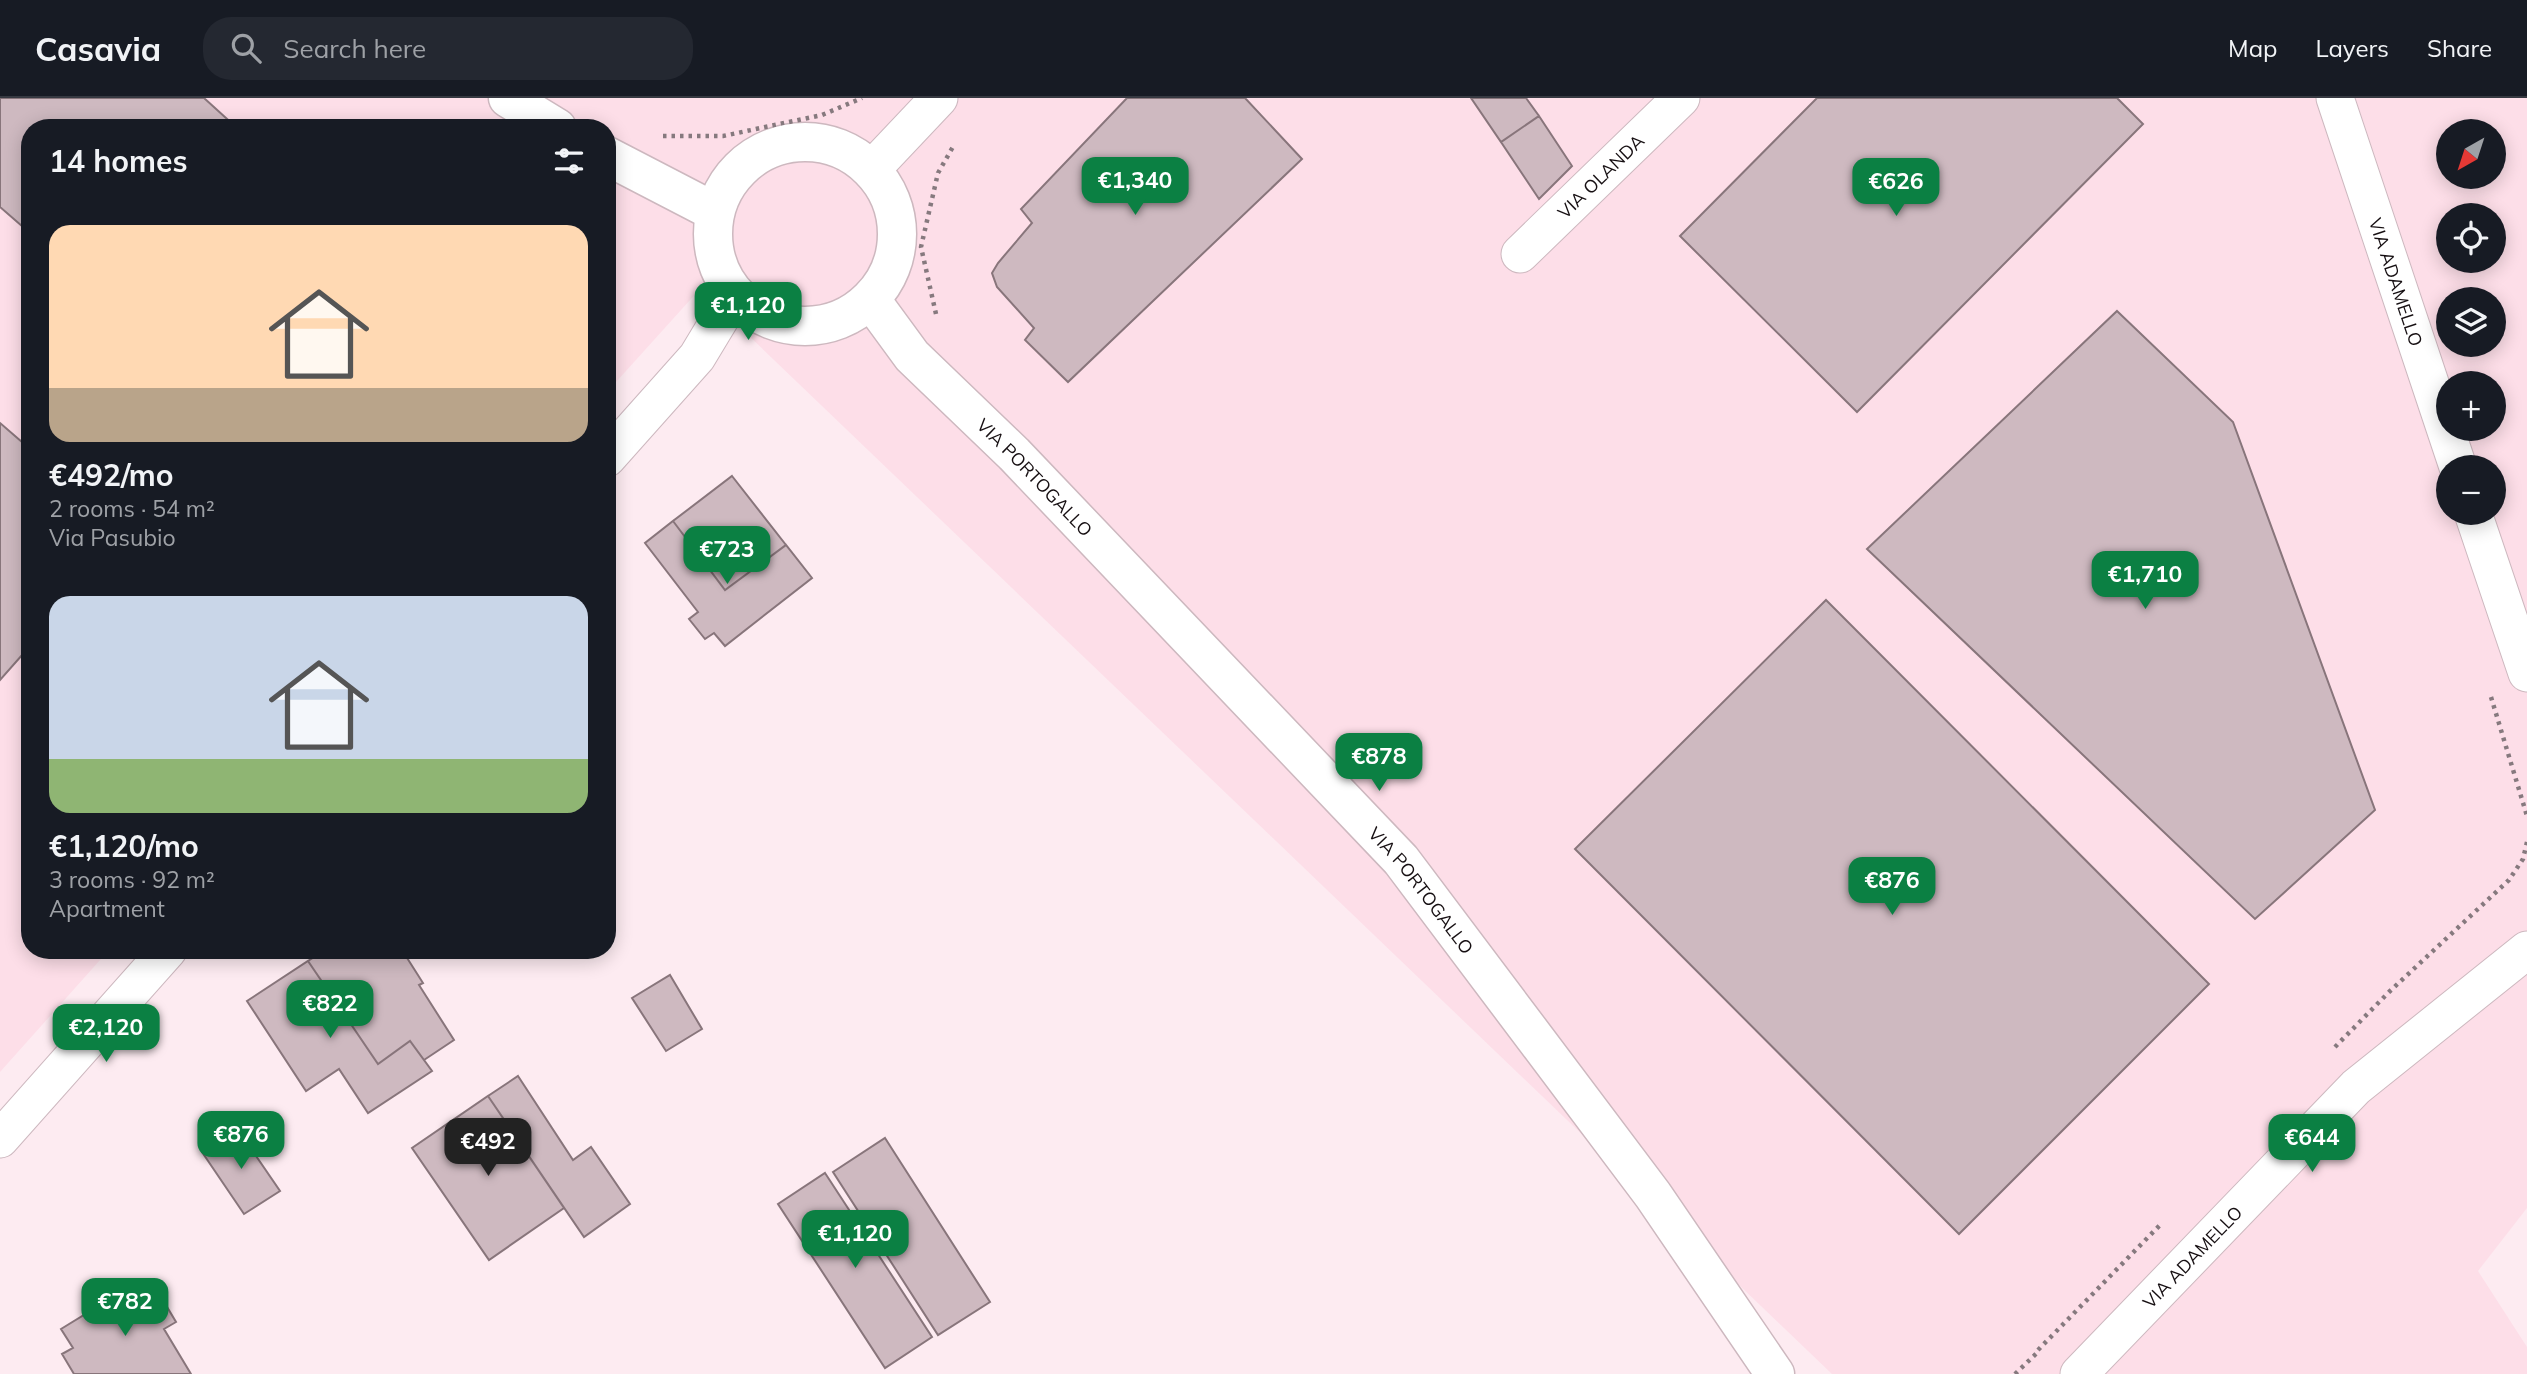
<!DOCTYPE html>
<html lang="en">
<head>
<meta charset="utf-8">
<style>
  :root { --surface:#171b24; --page:#242831; --text:#f1f3f6; --muted:#9ea1a6; --line:#363941; --accent:#0b8043 }
  body { margin:0; font-family:Mulish,sans-serif; background:var(--page); color:var(--text); height:100vh; display:flex; flex-direction:column; font-size:26px; white-space:nowrap }
  * { box-sizing:border-box; margin:0 }
  p { font-size:23px; color:var(--muted) }
  .icon { flex:none; width:38px; height:38px; fill:none; stroke:currentColor; stroke-width:2; stroke-linecap:round; stroke-linejoin:round }
  .map { position:relative; flex:1; overflow:hidden }
  .side { position:absolute; left:21px; top:21px; width:595px; height:840px; display:flex; flex-direction:column; background:var(--surface); border-radius:28px; box-shadow:0 4px 18px #0003 }
  .side>* { flex:none }
  .needle { width:46px; rotate:219deg }
  .controls { position:absolute; left:2436px; top:21px; display:grid; gap:14px }
  .controls a { display:grid; place-items:center; width:70px; height:70px; border-radius:50%; background:var(--surface); box-shadow:0 4px 18px #0003; font-size:35px }
  .price { position:absolute; translate:-50% -60px; padding:0 16px; border-radius:14px; background:var(--accent); color:#fff; font-size:23px; line-height:46px; filter:drop-shadow(0 2px 4px #0008) }
  .price::after { content:''; position:absolute; left:50%; top:42px; width:21px; height:16px; margin-left:-10px; background:inherit; clip-path:polygon(0 0,100% 0,50% 100%) }
  .price.selected { background:#222; color:#fff }
  ul { padding:0; list-style:none }
  li { display:grid; align-content:center; gap:14px; height:371px; padding:0 28px }
  li span { display:grid; place-items:center; height:217px; border-radius:21px; color:#555 }
  li>.icon { margin-inline-start:auto }
  span .icon { width:126px; height:126px; fill:#fffc; stroke-width:1 }
  li b { font-size:30px }
  h2 { display:flex; justify-content:space-between; align-items:center; height:84px; padding:0 28px; font-size:30px }
  header { display:flex; align-items:center; gap:42px; box-sizing:border-box; height:98px; padding:0 35px; background:var(--surface); border-bottom:2px solid var(--line) }
  header strong { font-size:33px }
  nav { display:flex; gap:38px; margin-inline-start:auto; font-size:24px }
  .search { width:490px; height:63px; background:var(--page); display:flex; align-items:center; gap:18px; box-sizing:border-box; padding:0 24px; border-radius:28px; color:var(--muted); font-size:26px }
  .map>svg:first-child { display:block }
  .built { fill:#fddee8; fill-rule:evenodd }
  .building { fill:#ceb9c0; stroke:#88757b; stroke-width:2 }
  .lines { fill:none; stroke-linecap:round; stroke-linejoin:round }
  .minor-casing { stroke:#cdb8bf; stroke-width:39 }
  .secondary-casing { stroke:#cdb8bf; stroke-width:41 }
  .path { stroke:#86797e; stroke-width:4.5; stroke-dasharray:3.5 5; stroke-linecap:butt }
  .minor { stroke:#fff; stroke-width:37 }
  .secondary { stroke:#fff; stroke-width:38 }
  .labels { text-anchor:middle; dominant-baseline:central; stroke-width:5; stroke-linejoin:round; paint-order:stroke }
  .street-label { font-size:18px; fill:#160f12; stroke:#fdebf1 }
</style>
</head>
<body>
<header>
<strong>Casavia</strong>
<div class="search"><svg class="icon" aria-label="search" viewBox="0 0 24 24"><circle cx="10" cy="10" r="6"/><path d="M15 15l6 6"/></svg>Search here</div>
<nav><a>Map</a><a>Layers</a><a>Share</a></nav>
</header>
<div class="map">
<svg width="2527" height="1276" viewBox="0 0 2527 1276">
  <rect width="100%" height="100%" fill="#fdebf1"/>
  <path class="built" d="M 0,0 L 2527,0 L 2527,1110 L 2478,1173 L 2527,1249 L 2527,1276 L 1832,1276 L 700,191 L 607,294 L 607,30 L 30,30 L 30,852 L 109,852 L 0,974 ZM 2448,33 L 2494,33 L 2494,79 L 2448,79 ZM 2448,117 L 2494,117 L 2494,163 L 2448,163 ZM 2448,201 L 2494,201 L 2494,247 L 2448,247 ZM 2448,285 L 2494,285 L 2494,331 L 2448,331 ZM 2448,369 L 2494,369 L 2494,415 L 2448,415 Z"/>
  <path class="building" d="M 0,0 L 204,0 L 237,30 L 30,30 L 30,135 L 0,109 Z
    M 1127,0 L 1245,0 L 1302,61 L 1068,284 L 1025,242 L 1034,230 L 997,189 L 992,175 L 998,165 L 1032,125 L 1021,111 Z
    M 1471,0 L 1526,0 L 1539,18 L 1501,44 Z
    M 1817,0 L 2117,0 L 2143,26 L 1857,314 L 1680,138 Z
    M 1539,18 L 1572,68 L 1539,101 L 1501,44 Z
    M 2117,213 L 2233,324 L 2375,712 L 2255,821 L 1867,451 Z
    M 0,325 L 30,351 L 30,548 L 0,582 Z
    M 732,378 L 786,447 L 725,492 L 673,423 Z
    M 673,423 L 725,492 L 786,447 L 812,480 L 725,548 L 714,535 L 705,541 L 689,521 L 698,514 L 645,445 Z
    M 1826,502 L 2209,886 L 1959,1136 L 1575,751 Z
    M 325,852 L 402,852 L 423,885 L 419,887 L 454,942 L 424,962 L 410,943 L 378,966 L 308,863 Z
    M 308,863 L 378,966 L 410,943 L 432,973 L 368,1015 L 339,971 L 306,993 L 247,903 Z
    M 670,877 L 702,931 L 666,953 L 632,900 Z
    M 518,978 L 573,1062 L 591,1049 L 630,1106 L 584,1139 L 488,998 Z
    M 488,998 L 564,1110 L 489,1162 L 412,1050 Z
    M 237,1030 L 280,1093 L 244,1116 L 202,1054 Z
    M 885,1040 L 990,1204 L 938,1237 L 833,1074 Z
    M 825,1075 L 932,1239 L 885,1270 L 778,1106 Z
    M 151,1182 L 176,1224 L 164,1231 L 191,1276 L 74,1276 L 62,1256 L 73,1250 L 61,1231 L 97,1209 L 99,1213 Z"/>
  <g class="lines">
    <defs>
      <g id="minor">
        <path id="s1" d="M 2335,0 L 2458,369"/>
        <path d="M 871,72 L 939,0"/>
        <path id="s2" d="M 1520,156 L 1681,0"/>
        <path d="M 607,360 L 697,259 L 735,196"/>
        <path d="M 2473,415 L 2527,575"/>
        <path d="M 0,1041 L 168,852"/>
        <path id="s3" d="M 2079,1276 L 2356,989 L 2527,852"/>
      </g>
      <g id="secondary">
        <path d="M 508,0 L 557,30"/>
        <circle cx="805" cy="136" r="92"/>
        <path d="M 607,58 L 715,114"/>
        <path id="s4" d="M 871,202 L 912,258 L 1014,356 L 1401,762 L 1653,1097 L 1775,1276"/>
      </g>
    </defs>
    <use href="#minor" class="minor-casing"/>
    <use href="#secondary" class="secondary-casing"/>
    <path class="path" d="M 663,38 L 723,38 L 822,17 L 862,0
      M 936,216 L 921,149 L 938,75 L 954,47
      M 2491,599 L 2527,718
      M 2335,949 L 2389,894 L 2509,782 L 2523,761 L 2527,744
      M 2038,1252 L 2162,1125
      M 2015,1276 L 2039,1253"/>
    <use href="#minor" class="minor"/>
    <use href="#secondary" class="secondary"/>
  </g>
  <g class="labels">
    <g class="street-label">
      <text stroke="none"><textPath href="#s2" startOffset="112">VIA OLANDA</textPath></text>
      <text stroke="none"><textPath href="#s1" startOffset="194">VIA ADAMELLO</textPath></text>
      <text stroke="none"><textPath href="#s4" startOffset="242">VIA PORTOGALLO</textPath></text>
      <text stroke="none"><textPath href="#s4" startOffset="808">VIA PORTOGALLO</textPath></text>
      <text stroke="none"><textPath href="#s3" startOffset="163">VIA ADAMELLO</textPath></text>
    </g>
  </g>
</svg>
<div class="controls">
<a><svg class="needle" viewBox="-14 -14 28 28"><path d="M0-13l5 13h-10z" fill="#e53935"/><path d="M0 13l5-13h-10z" fill="#9ea1a6"/></svg></a>
<a><svg class="icon" aria-label="locate" viewBox="0 0 24 24"><circle cx="12" cy="12" r="6"/><path d="M12 2v4M12 18v4M2 12h4M18 12h4"/></svg></a>
<a><svg class="icon" aria-label="layers" viewBox="0 0 24 24"><path d="M12 4l9 5-9 5-9-5zM3 14l9 5 9-5"/></svg></a>
<a>+</a>
<a>−</a>
</div>
<b class="price" style="left:1135px;top:119px">€1,340</b>
<b class="price" style="left:1896px;top:120px">€626</b>
<b class="price" style="left:748px;top:244px">€1,120</b>
<b class="price" style="left:727px;top:488px">€723</b>
<b class="price" style="left:2145px;top:513px">€1,710</b>
<b class="price" style="left:1379px;top:695px">€878</b>
<b class="price" style="left:1892px;top:819px">€876</b>
<b class="price" style="left:330px;top:942px">€822</b>
<b class="price" style="left:106px;top:966px">€2,120</b>
<b class="price" style="left:241px;top:1073px">€876</b>
<b class="price" style="left:2312px;top:1076px">€644</b>
<b class="price selected" style="left:488px;top:1080px">€492</b>
<b class="price" style="left:855px;top:1172px">€1,120</b>
<b class="price" style="left:125px;top:1240px">€782</b>
<section class="side">
<h2>14 homes<svg class="icon" aria-label="filters" viewBox="0 0 24 24"><path d="M4 7h16M4 17h16"/><circle cx="9" cy="7" r="2"/><circle cx="15" cy="17" r="2"/></svg></h2>
<ul>
<li><span style="background:linear-gradient(#ffd9b3 75%,#b9a48a 0)"><svg class="icon" aria-label="home" viewBox="0 0 24 24"><path d="M3 11l9-7 9 7M6 9v11h12V9"/></svg></span><div><b>€492/mo</b><p>2 rooms · 54 m²</p><p>Via Pasubio</p></div></li>
<li><span style="background:linear-gradient(#c9d6e8 75%,#8fb573 0)"><svg class="icon" aria-label="home" viewBox="0 0 24 24"><path d="M3 11l9-7 9 7M6 9v11h12V9"/></svg></span><div><b>€1,120/mo</b><p>3 rooms · 92 m²</p><p>Apartment</p></div></li>
</ul>
</section>
</div>
</body>
</html>
